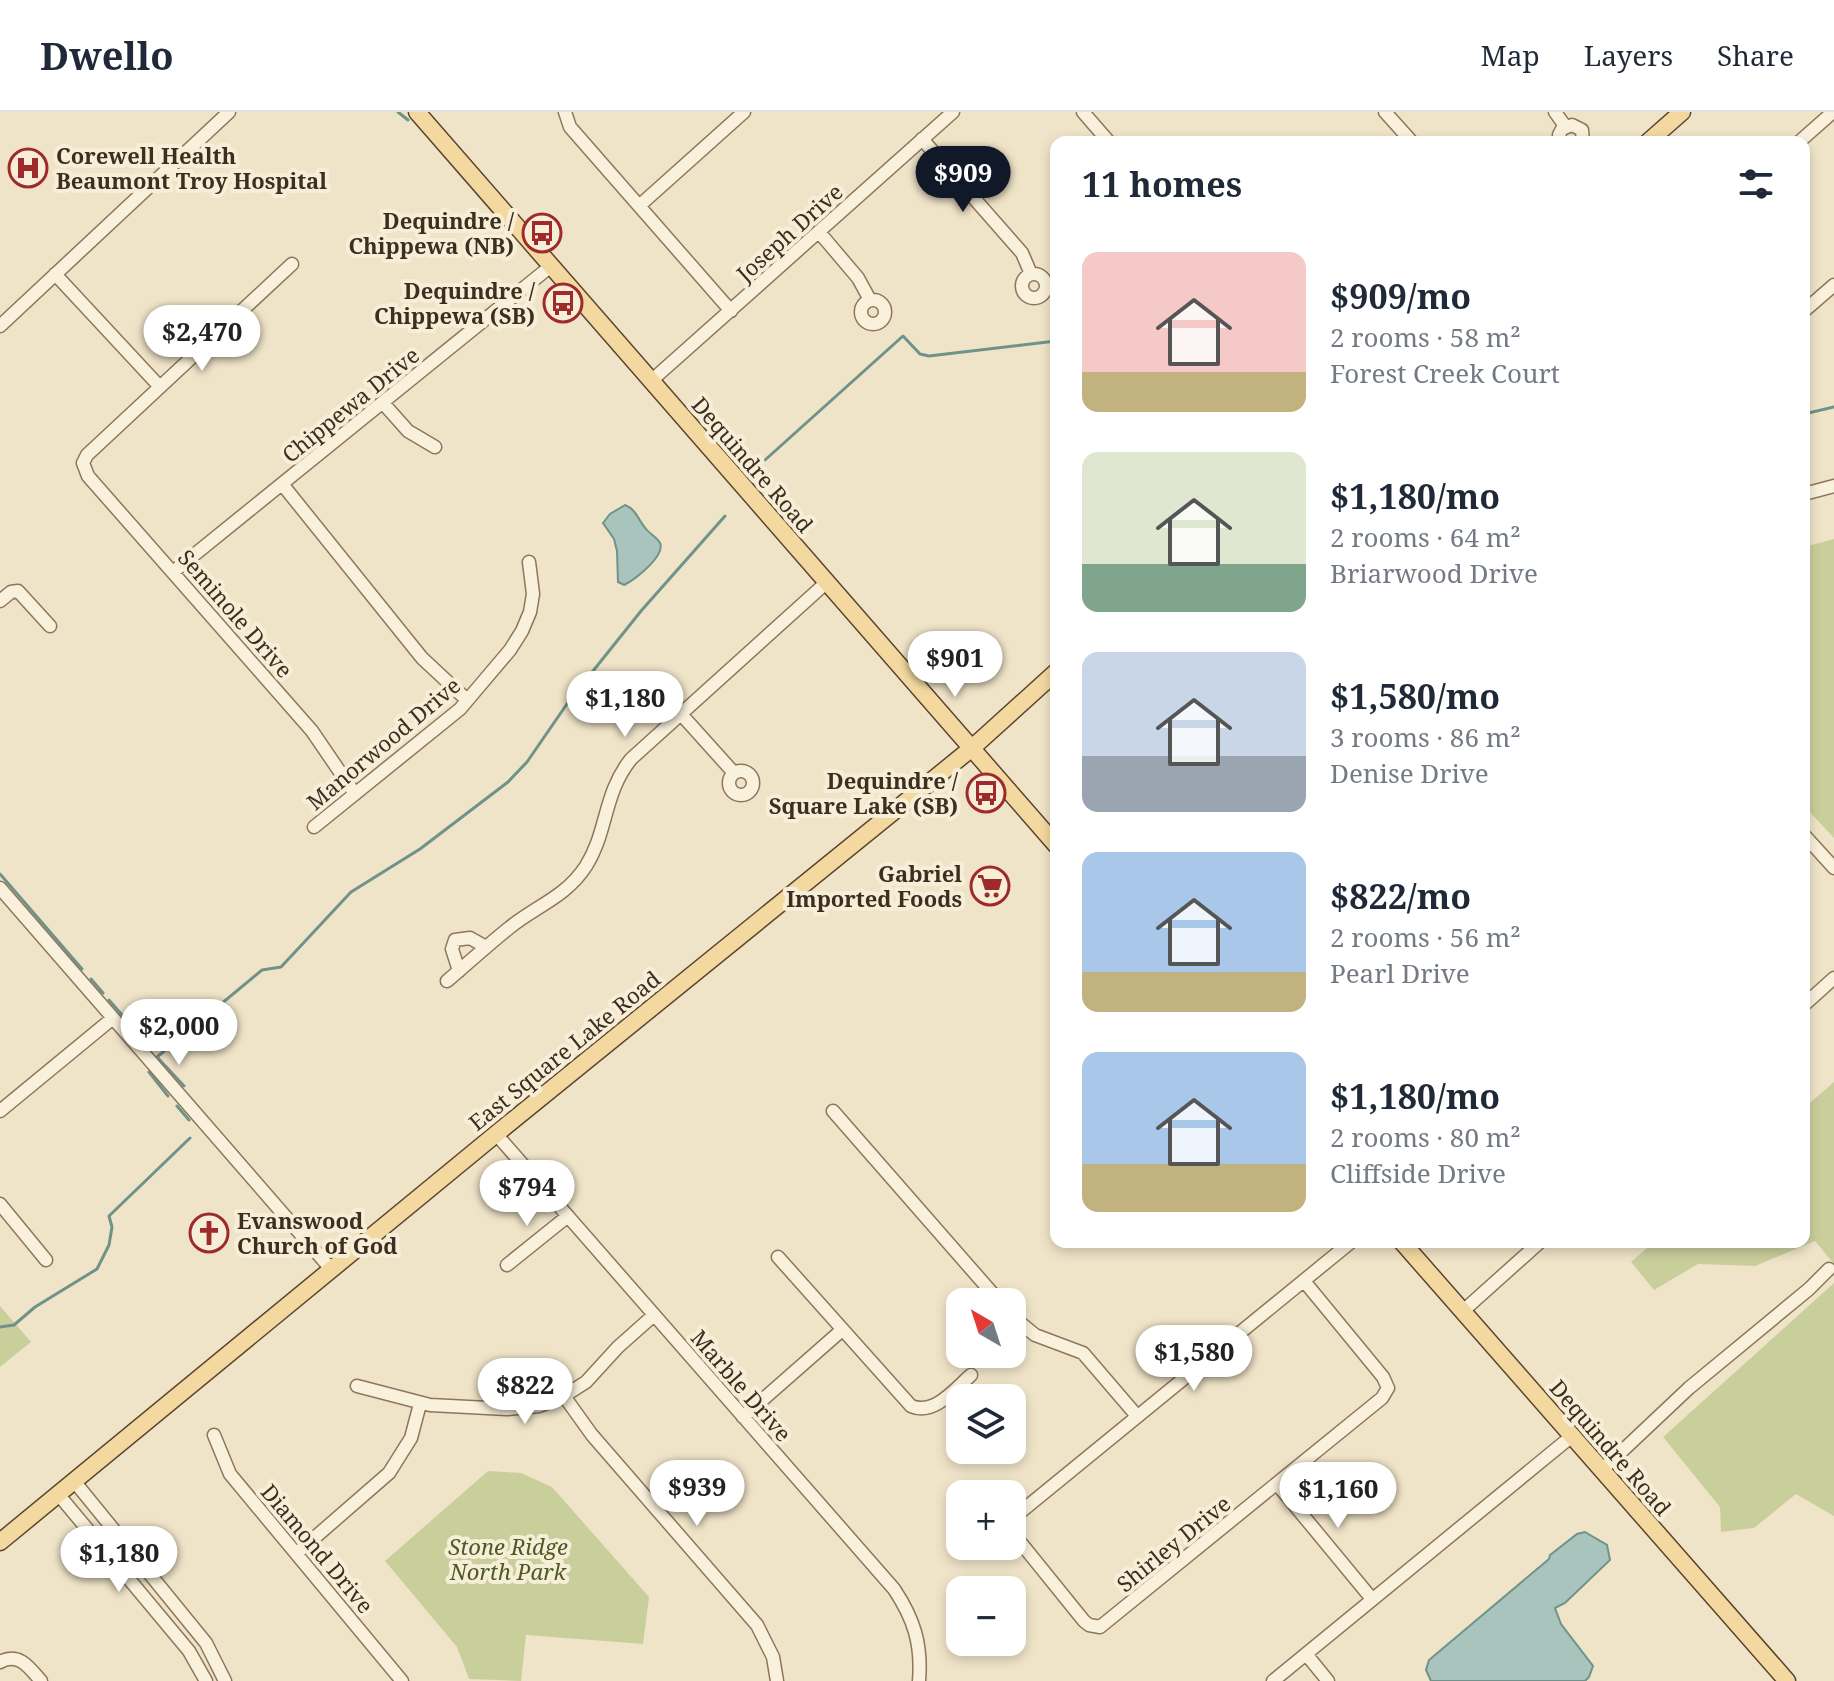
<!DOCTYPE html>
<html lang="en">
<head>
<meta charset="utf-8">
<style>
  :root { --surface:#fff; --page:#f2f2f3; --text:#1f2937; --muted:#747a83; --line:#e0e1e3; --accent:#111827 }
  body { margin:0; font-family:"Noto Serif",serif; background:var(--page); color:var(--text); height:100vh; display:flex; flex-direction:column; font-size:30px; white-space:nowrap }
  * { box-sizing:border-box; margin:0 }
  p { font-size:26px; color:var(--muted) }
  .icon { flex:none; width:44px; height:44px; fill:none; stroke:currentColor; stroke-width:2; stroke-linecap:round; stroke-linejoin:round }
  .map { position:relative; flex:1; overflow:hidden }
  .sheet { position:absolute; left:1050px; top:24px; width:760px; height:1112px; display:flex; flex-direction:column; background:var(--surface); border-radius:16px; box-shadow:0 4px 12px #0003 }
  .sheet>* { flex:none }
  .needle { width:52px; rotate:321deg }
  .controls { position:absolute; left:946px; top:1176px; display:grid; gap:16px }
  .controls a { display:grid; place-items:center; width:80px; height:80px; border-radius:16px; background:var(--surface); box-shadow:0 4px 12px #0003; font-size:40px }
  .price { position:absolute; translate:-50% -68px; padding:0 18px; border-radius:28px; background:#fff; color:#222; font-size:26px; line-height:52px; filter:drop-shadow(0 2px 4px #0008) }
  .price::after { content:''; position:absolute; left:50%; top:48px; width:24px; height:18px; margin-left:-12px; background:inherit; clip-path:polygon(0 0,100% 0,50% 100%) }
  .price.current { background:var(--accent); color:#fff }
  ul { padding:0; list-style:none }
  li { display:flex; align-items:center; gap:24px; height:200px; padding:0 32px }
  li span { display:grid; place-items:center; flex:none; width:224px; height:160px; border-radius:16px; color:#555 }
  li>.icon { margin-inline-start:auto }
  span .icon { width:96px; height:96px; fill:#fffc; stroke-width:1 }
  li b { font-size:34px }
  h2 { display:flex; justify-content:space-between; align-items:center; height:96px; padding:0 32px; font-size:34px }
  header { display:flex; align-items:center; gap:48px; box-sizing:border-box; height:112px; padding:0 40px; background:var(--surface); border-bottom:2px solid var(--line) }
  header strong { font-size:38px }
  nav { display:flex; gap:44px; margin-inline-start:auto; font-size:28px }
  .map>svg:first-child { display:block }
  .green { fill:#c9cf9b }
  .water { fill:#a9c4bc; stroke:#6f938a; stroke-width:2 }
  .lines { fill:none; stroke-linecap:round; stroke-linejoin:round }
  .stream { stroke:#6f938a; stroke-width:3 }
  .minor-casing { stroke:#8d765c; stroke-width:15 }
  .major-casing { stroke:#5b4430; stroke-width:19 }
  .minor { stroke:#faf1dc; stroke-width:12 }
  .major { stroke:#f3d9a0; stroke-width:16 }
  .labels { text-anchor:middle; dominant-baseline:central; stroke-width:8; stroke-linejoin:round; paint-order:stroke }
  .poi-label { font-size:22px; font-weight:bold; fill:#3d2e20; stroke:#f7eed8; text-anchor:end }
  .street-label { font-size:22px; fill:#3d2e20; stroke:#f7eed8 }
  .park-label { font-size:22px; font-style:italic; fill:#4d5a26; stroke:#f7eed8 }
</style>
</head>
<body>
<header>
<strong>Dwello</strong>
<nav><a>Map</a><a>Layers</a><a>Share</a></nav>
</header>
<div class="map">
<svg width="1834" height="1569" viewBox="0 0 1834 1569">
  <rect width="100%" height="100%" fill="#f0e4c8"/>
  <path class="green" d="M 1834,427 L 1834,726 L 1804,694 L 1804,435 Z
    M 1834,970 L 1834,1152 L 1815,1129 L 1755,1154 L 1698,1152 L 1654,1178 L 1631,1150 L 1654,1130 L 1804,1130 L 1804,996 Z
    M 1834,1171 L 1834,1404 L 1796,1382 L 1754,1416 L 1721,1420 L 1720,1395 L 1663,1325 Z
    M 0,1194 L 31,1230 L 0,1255 Z
    M 488,1359 L 521,1361 L 552,1375 L 649,1485 L 643,1532 L 526,1523 L 521,1569 L 469,1567 L 457,1535 L 385,1449 Z"/>
  <path class="water" d="M 625,393 C 637,398 638,408 646,417 C 650,422 658,426 660,431 C 666,444 634,468 624,473 L 618,470 L 617,439 L 614,427 L 603,411 L 610,402 Z
    M 1585,1420 L 1607,1433 L 1610,1448 L 1565,1491 L 1555,1496 L 1561,1512 L 1593,1554 L 1589,1565 L 1585,1569 L 1431,1569 L 1426,1558 L 1429,1548 L 1549,1447 L 1550,1443 L 1577,1422 Z"/>
  <g class="lines">
    <path class="stream" d="M 398,0 L 408,8
      M 1804,302 L 1834,295
      M 765,348 L 903,224 L 920,242 L 929,244 L 1056,229
      M 0,762 L 82,857
      M 91,867 L 103,881
      M 109,888 L 143,927
      M 149,960 L 168,984
      M 184,974 L 157,945 L 262,858 L 281,855 L 351,780 L 420,737 L 508,670 L 527,650 L 569,589 L 641,499 L 725,404
      M 177,994 L 189,1008
      M 0,1215 L 14,1213 L 35,1195 L 97,1157 L 109,1133 L 112,1115 L 109,1104 L 190,1026"/>
    <defs>
      <path id="minor" d="M 565,0 L 570,15 L 731,199
        M 1083,0 L 1109,30
        M 1385,0 L 1412,30
        M 1555,0 L 1565,14
        M 922,27 L 1022,141 L 1031,162
        M 1560,30 L 1559,23 L 1562,17 L 1572,13 L 1582,18 L 1583,30
        M 1799,30 L 1833,0
        M 639,94 L 744,0
        M 819,120 L 858,166 L 870,188
        M 292,152 L 87,343 L 83,351 L 88,364 L 312,619 L 355,682
        M1022 174a12 12 0 1 1 24 0a12 12 0 1 1-24 0Z
        M 55,162 L 160,275
        M861 200a12 12 0 1 1 24 0a12 12 0 1 1-24 0Z
        M 1804,199 L 1834,173
        M 0,214 L 229,0
        M 651,269 L 953,0
        M 383,291 L 408,319 L 435,335
        M 282,372 L 422,546 L 467,588
        M 1804,382 L 1834,374
        M 173,460 L 551,154
        M 0,489 L 11,480 L 18,479 L 50,514
        M 680,601 L 734,661
        M729 671a12 12 0 1 1 24 0a12 12 0 1 1-24 0Z
        M 314,715 L 460,597 L 510,538 L 522,519 L 530,500 L 533,482 L 529,450
        M 1804,723 L 1834,756
        M 0,776 L 331,1157
        M 459,859 L 452,837 L 455,828 L 470,826 L 486,835
        M 447,869 C 468,851 488,833 509,816 C 536,794 566,785 586,754 C 608,719 603,682 631,647 L 827,470
        M 1804,893 L 1834,866
        M 0,999 L 113,906
        M 833,999 L 1000,1190
        M 496,1022 L 894,1477 C 914,1507 922,1532 919,1569
        M 0,1092 L 46,1148
        M 778,1145 L 911,1294 C 934,1304 955,1277 971,1263
        M 507,1153 L 568,1104
        M 1463,1199 L 1540,1130
        M 1012,1204 L 1035,1223 L 1083,1241 L 1137,1304
        M 357,1274 L 430,1293 L 507,1297 L 539,1294 L 564,1284 L 586,1270 L 618,1235 L 654,1203
        M 564,1284 L 592,1323 L 757,1513 L 773,1545 L 777,1569
        M 743,1305 L 842,1218
        M 214,1323 L 230,1362 L 402,1569
        M 1602,1358 L 1689,1276 L 1809,1177 L 1829,1157
        M 74,1369 L 206,1531 L 225,1569
        M 1277,1372 L 1372,1487
        M 58,1382 L 189,1539 L 206,1569
        M 1012,1407 L 1351,1130
        M 1012,1420 L 1084,1509 L 1089,1513 L 1100,1515 L 1382,1286 L 1388,1276 L 1383,1265 L 1304,1169
        M 297,1441 L 389,1361 L 411,1326 L 420,1292
        M 1306,1542 L 1328,1569
        M 0,1550 C 19,1540 29,1555 41,1569
        M 1273,1569 L 1572,1324"/>
      <path id="major" d="M 417,0 L 1056,733
        M 1648,30 L 1682,0
        M 1402,1130 L 1787,1569
        M 0,1430 L 496,1022 L 972,636 L 1056,560"/>
    </defs>
    <use href="#minor" class="minor-casing"/>
    <use href="#major" class="major-casing"/>
    <use href="#minor" class="minor"/>
    <use href="#major" class="major"/>
  </g>
  <defs>
    <symbol id="hospital-ring" viewBox="-11 -11 22 22"><circle r="9.5" fill="#f7eed8" stroke="#9e2a2b" stroke-width="1.5"/><path d="M-5-5h3v3.5h4V-5h3V5h-3V1.5h-4V5h-3Z" fill="#9e2a2b"/></symbol>
    <symbol id="bus-ring" viewBox="-11 -11 22 22"><circle r="9.5" fill="#f7eed8" stroke="#9e2a2b" stroke-width="1.5"/><path d="M-5-6H5V4H4V6H2V4H-2V6H-4V4H-5ZM-3.5-4V0h7V-4ZM-3.5 1.2v1.5H-2V1.2ZM2 1.2v1.5H3.5V1.2Z" fill="#9e2a2b"/></symbol>
    <symbol id="supermarket-ring" viewBox="-11 -11 22 22"><circle r="9.5" fill="#f7eed8" stroke="#9e2a2b" stroke-width="1.5"/><path d="M-6-5.5h2.5l.6 2H6L4.5 2H-2.5L-4.4-4H-6ZM-1.5 3.2a1.3 1.3 0 1 0 .1 0ZM3 3.2a1.3 1.3 0 1 0 .1 0Z" fill="#9e2a2b"/></symbol>
    <symbol id="church-ring" viewBox="-11 -11 22 22"><circle r="9.5" fill="#f7eed8" stroke="#9e2a2b" stroke-width="1.5"/><path d="M-1.2-6h2.4v3.5h3.3v2.4h-3.3V6h-2.4V-.1h-3.3v-2.4h3.3Z" fill="#9e2a2b"/></symbol>
  </defs>
  <g fill-rule="evenodd">
    <use href="#hospital-ring" x="6" y="34" width="44" height="44"/>
    <use href="#bus-ring" x="520" y="99" width="44" height="44"/>
    <use href="#bus-ring" x="541" y="169" width="44" height="44"/>
    <use href="#bus-ring" x="964" y="659" width="44" height="44"/>
    <use href="#supermarket-ring" x="968" y="752" width="44" height="44"/>
    <use href="#church-ring" x="187" y="1099" width="44" height="44"/>
  </g>
  <g class="labels">
    <g class="poi-label">
      <text x="56" y="43" text-anchor="start">Corewell Health<tspan x="56" dy="25">Beaumont Troy Hospital</tspan></text>
      <text x="514" y="108">Dequindre /<tspan x="514" dy="25">Chippewa (NB)</tspan></text>
      <text x="535" y="178">Dequindre /<tspan x="535" dy="25">Chippewa (SB)</tspan></text>
      <text x="958" y="668">Dequindre /<tspan x="958" dy="25">Square Lake (SB)</tspan></text>
      <text x="962" y="761">Gabriel<tspan x="962" dy="25">Imported Foods</tspan></text>
      <text x="237" y="1108" text-anchor="start">Evanswood<tspan x="237" dy="25">Church of God</tspan></text>
    </g>
    <g class="street-label">
      <text transform="translate(789 120) rotate(-42)">Joseph Drive</text>
      <text transform="translate(350 292) rotate(-39)">Chippewa Drive</text>
      <text transform="translate(753 352) rotate(49)">Dequindre Road</text>
      <text transform="translate(236 501) rotate(49)">Seminole Drive</text>
      <text transform="translate(383 631) rotate(-40)">Manorwood Drive</text>
      <text transform="translate(564 938) rotate(-39)">East Square Lake Road</text>
      <text transform="translate(742 1273) rotate(49)">Marble Drive</text>
      <text transform="translate(1611 1335) rotate(49)">Dequindre Road</text>
      <text transform="translate(1173 1431) rotate(-39)">Shirley Drive</text>
      <text transform="translate(318 1436) rotate(50)">Diamond Drive</text>
    </g>
    <g class="park-label">
      <text x="508" y="1434">Stone Ridge<tspan x="508" dy="25">North Park</tspan></text>
    </g>
  </g>
</svg>
<div class="controls">
<a><svg class="needle" viewBox="-14 -14 28 28"><path d="M0-13l5 13h-10z" fill="#e53935"/><path d="M0 13l5-13h-10z" fill="#747a83"/></svg></a>
<a><svg class="icon" aria-label="layers" viewBox="0 0 24 24"><path d="M12 4l9 5-9 5-9-5zM3 14l9 5 9-5"/></svg></a>
<a>+</a>
<a>−</a>
</div>
<b class="price current" style="left:963px;top:102px">$909</b>
<b class="price" style="left:202px;top:261px">$2,470</b>
<b class="price" style="left:955px;top:587px">$901</b>
<b class="price" style="left:625px;top:627px">$1,180</b>
<b class="price" style="left:179px;top:955px">$2,000</b>
<b class="price" style="left:527px;top:1116px">$794</b>
<b class="price" style="left:1194px;top:1281px">$1,580</b>
<b class="price" style="left:525px;top:1314px">$822</b>
<b class="price" style="left:697px;top:1416px">$939</b>
<b class="price" style="left:1338px;top:1418px">$1,160</b>
<b class="price" style="left:119px;top:1482px">$1,180</b>
<section class="sheet">
<h2>11 homes<svg class="icon" aria-label="filters" viewBox="0 0 24 24"><path d="M4 7h16M4 17h16"/><circle cx="9" cy="7" r="2"/><circle cx="15" cy="17" r="2"/></svg></h2>
<ul>
<li><span style="background:linear-gradient(#f6c9c9 75%,#c2b280 0)"><svg class="icon" aria-label="home" viewBox="0 0 24 24"><path d="M3 11l9-7 9 7M6 9v11h12V9"/></svg></span><div><b>$909/mo</b><p>2 rooms · 58 m²</p><p>Forest Creek Court</p></div></li>
<li><span style="background:linear-gradient(#dfe7d0 70%,#7fa58c 0)"><svg class="icon" aria-label="home" viewBox="0 0 24 24"><path d="M3 11l9-7 9 7M6 9v11h12V9"/></svg></span><div><b>$1,180/mo</b><p>2 rooms · 64 m²</p><p>Briarwood Drive</p></div></li>
<li><span style="background:linear-gradient(#c9d6e8 65%,#9aa5b1 0)"><svg class="icon" aria-label="home" viewBox="0 0 24 24"><path d="M3 11l9-7 9 7M6 9v11h12V9"/></svg></span><div><b>$1,580/mo</b><p>3 rooms · 86 m²</p><p>Denise Drive</p></div></li>
<li><span style="background:linear-gradient(#a9c7e8 75%,#c2b280 0)"><svg class="icon" aria-label="home" viewBox="0 0 24 24"><path d="M3 11l9-7 9 7M6 9v11h12V9"/></svg></span><div><b>$822/mo</b><p>2 rooms · 56 m²</p><p>Pearl Drive</p></div></li>
<li><span style="background:linear-gradient(#a9c7e8 70%,#c2b280 0)"><svg class="icon" aria-label="home" viewBox="0 0 24 24"><path d="M3 11l9-7 9 7M6 9v11h12V9"/></svg></span><div><b>$1,180/mo</b><p>2 rooms · 80 m²</p><p>Cliffside Drive</p></div></li>
</ul>
</section>
</div>
</body>
</html>
